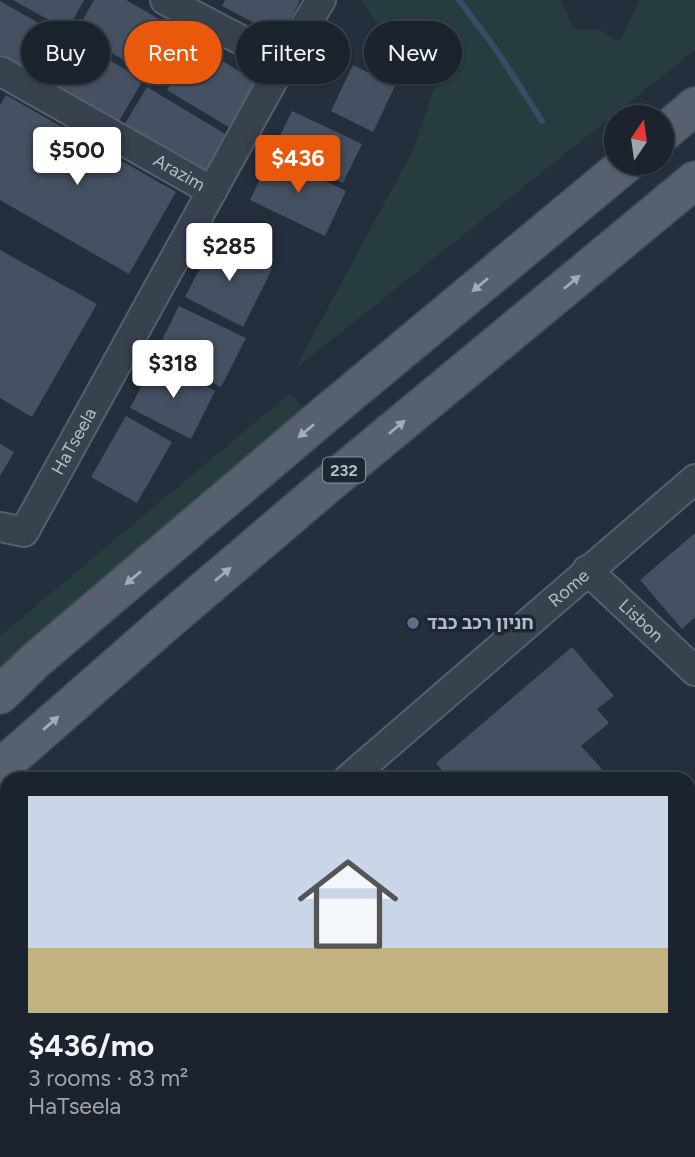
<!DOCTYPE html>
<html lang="en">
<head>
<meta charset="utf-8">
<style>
  :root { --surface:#1b232e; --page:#282f3a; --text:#f1f3f6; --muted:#a0a4aa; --line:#39404a; --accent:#ea580c }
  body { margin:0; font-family:Figtree,"Noto Sans Hebrew",sans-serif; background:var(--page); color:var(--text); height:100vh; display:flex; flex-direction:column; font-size:26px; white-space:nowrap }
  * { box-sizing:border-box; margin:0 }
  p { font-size:23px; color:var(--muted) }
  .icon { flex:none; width:38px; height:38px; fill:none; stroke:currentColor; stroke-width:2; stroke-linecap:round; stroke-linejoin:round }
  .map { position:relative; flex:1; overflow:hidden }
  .panel { position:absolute; left:0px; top:772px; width:696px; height:387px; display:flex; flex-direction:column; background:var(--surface); border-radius:21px 21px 0 0; box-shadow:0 2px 5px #0004,0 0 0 2px var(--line) }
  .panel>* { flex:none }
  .banner { position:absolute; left:21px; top:21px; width:654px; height:63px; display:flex; gap:14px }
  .needle { width:46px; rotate:13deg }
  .buttons { position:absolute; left:604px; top:105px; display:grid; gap:14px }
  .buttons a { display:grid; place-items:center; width:70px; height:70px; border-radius:50%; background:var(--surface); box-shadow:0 2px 5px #0004,0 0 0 2px var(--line); font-size:35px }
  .price { position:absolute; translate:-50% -60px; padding:0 16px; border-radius:7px; background:#fff; color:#222; font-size:23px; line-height:46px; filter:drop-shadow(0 2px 4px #0008) }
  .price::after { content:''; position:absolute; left:50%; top:42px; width:21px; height:16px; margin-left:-10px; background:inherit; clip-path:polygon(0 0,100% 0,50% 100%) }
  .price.active { background:var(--accent); color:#fff }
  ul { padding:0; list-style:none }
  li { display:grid; align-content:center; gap:14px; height:371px; padding:0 28px }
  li+li { border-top:2px solid var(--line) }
  li span { display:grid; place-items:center; height:217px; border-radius:0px; color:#555 }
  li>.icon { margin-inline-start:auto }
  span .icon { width:126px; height:126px; fill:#fffc; stroke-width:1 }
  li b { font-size:30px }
  .pill { padding:0 24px; border-radius:32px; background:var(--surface); box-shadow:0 2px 5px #0004,0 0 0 2px var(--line); font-size:24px; line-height:63px }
  .pill.active { background:var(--accent); color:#fff }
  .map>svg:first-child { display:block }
  .green { fill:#263c3f }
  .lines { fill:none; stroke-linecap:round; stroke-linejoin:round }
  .stream { stroke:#394c67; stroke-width:6 }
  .building { fill:#455162 }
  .minor-casing { stroke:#565f6c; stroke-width:32 }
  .major-casing { stroke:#414a57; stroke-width:40 }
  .minor { stroke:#38414e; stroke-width:28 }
  .major { stroke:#56606e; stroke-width:37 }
  .oneway { fill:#a1aab7 }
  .service-dot { fill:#5c6f8a; stroke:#1d2633; stroke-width:2.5 }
  .labels { text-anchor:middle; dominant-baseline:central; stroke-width:7; stroke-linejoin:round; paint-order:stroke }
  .shield { fill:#1d2633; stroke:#878f9c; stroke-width:2 }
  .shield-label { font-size:16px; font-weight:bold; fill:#b4bcc9 }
  .street-label { font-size:18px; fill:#b4bcc9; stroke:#1d2633 }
  .poi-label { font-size:18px; font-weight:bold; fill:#b4bcc9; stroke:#1d2633; text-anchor:start }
</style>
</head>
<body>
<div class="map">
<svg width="695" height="1157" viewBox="0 0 695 1157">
  <rect width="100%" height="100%" fill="#242f3e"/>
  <path class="green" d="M 360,0 L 561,0 L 573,29 L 600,30 L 620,42 L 639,0 L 695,0 L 695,50 L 295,369 L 413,150 L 442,66 L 391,41 Z
    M 290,393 L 316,422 L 0,695 L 0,636 Z
    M 0,1056 L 7,1064 L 7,1152 L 80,1152 L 84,1157 L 0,1157 Z
    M 354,1152 L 428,1152 L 435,1157 L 342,1157 Z"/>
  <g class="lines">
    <path class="stream" d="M 459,0 L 497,51 L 542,121"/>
  </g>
  <path class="building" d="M 13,0 L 84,0 L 67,30 Z
    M 94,0 L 126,0 L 185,34 L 158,80 L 76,32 Z
    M 225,0 L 298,0 L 300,1 L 281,37 L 222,6 Z
    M 0,1 L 58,34 L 36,74 L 0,54 Z
    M 71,37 L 143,80 L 118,123 L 45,79 Z
    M 195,44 L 260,84 L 232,129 L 167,90 Z
    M 353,65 L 395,86 L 373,132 L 331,111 Z
    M 147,87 L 227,135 L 203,174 L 123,127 Z
    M 6,95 L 176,192 L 129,274 L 0,200 L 0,105 Z
    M 292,111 L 362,144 L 343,183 L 273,150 Z
    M 271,155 L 346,191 L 325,236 L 250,200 Z
    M 214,240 L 272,269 L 243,327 L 185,297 Z
    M 0,250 L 97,304 L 32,417 L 0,398 Z
    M 179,306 L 246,338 L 221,387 L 155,354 Z
    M 155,360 L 215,391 L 191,439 L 130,408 Z
    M 126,416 L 172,442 L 137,503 L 91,477 Z
    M 0,444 L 14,452 L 0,476 Z
    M 695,533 L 695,617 L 682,629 L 640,580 Z
    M 572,647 L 614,696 L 597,709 L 609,723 L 581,746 L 602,769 L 591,779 L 449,779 L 436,763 Z
    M 695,977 L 695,1012 L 690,1008 L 690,984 Z"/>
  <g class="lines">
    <defs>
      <g id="minor">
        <path d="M 165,0 L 283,62"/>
        <path id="s1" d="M 0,71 L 212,191"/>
        <path id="s2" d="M 0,527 L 24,532 L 283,62 L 321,0"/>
        <path id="s3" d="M 587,570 L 695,671"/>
        <path id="s4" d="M 348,779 L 695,479"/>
      </g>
      <path id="major" d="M 662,134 L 695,106
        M 0,695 L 36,660 L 328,412 L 627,163
        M 0,768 L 170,619 L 327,485 L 695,180"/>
    </defs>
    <use href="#minor" class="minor-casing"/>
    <use href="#major" class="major-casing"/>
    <use href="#minor" class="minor"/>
    <use href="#major" class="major"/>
  </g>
  <defs><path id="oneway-solid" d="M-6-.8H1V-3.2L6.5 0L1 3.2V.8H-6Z" transform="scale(1.75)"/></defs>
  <g class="oneway">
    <use href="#oneway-solid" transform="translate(572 282) rotate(-40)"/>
    <use href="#oneway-solid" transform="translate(480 285) rotate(140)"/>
    <use href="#oneway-solid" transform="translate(397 427) rotate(-40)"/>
    <use href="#oneway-solid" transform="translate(306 431) rotate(140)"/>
    <use href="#oneway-solid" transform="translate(223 574) rotate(-40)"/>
    <use href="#oneway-solid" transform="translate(133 578) rotate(140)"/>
    <use href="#oneway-solid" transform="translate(51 723) rotate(-41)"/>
  </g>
  <circle class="service-dot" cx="413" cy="623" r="7"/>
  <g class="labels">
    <rect class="shield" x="323" y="457.5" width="42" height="25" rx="5"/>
    <g class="shield-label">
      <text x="344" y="470">232</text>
    </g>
    <g class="street-label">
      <text stroke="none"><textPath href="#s1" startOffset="206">Arazim</textPath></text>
      <text stroke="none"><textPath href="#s2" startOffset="128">HaTseela</textPath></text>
      <text stroke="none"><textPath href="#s4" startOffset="292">Rome</textPath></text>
      <text stroke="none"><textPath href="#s3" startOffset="74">Lisbon</textPath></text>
    </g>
    <g class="poi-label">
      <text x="427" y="623">חניון רכב כבד</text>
    </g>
  </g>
</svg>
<div class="buttons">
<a><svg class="needle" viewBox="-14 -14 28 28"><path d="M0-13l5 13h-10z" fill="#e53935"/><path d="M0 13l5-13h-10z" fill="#a0a4aa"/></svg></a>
</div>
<b class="price" style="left:77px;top:187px">$500</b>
<b class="price active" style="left:298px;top:195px">$436</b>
<b class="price" style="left:229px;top:283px">$285</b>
<b class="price" style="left:173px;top:400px">$318</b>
<div class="banner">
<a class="pill">Buy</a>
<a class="pill active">Rent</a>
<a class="pill">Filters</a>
<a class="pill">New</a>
</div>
<section class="panel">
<ul>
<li><span style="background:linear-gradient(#c9d6e8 70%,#c2b280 0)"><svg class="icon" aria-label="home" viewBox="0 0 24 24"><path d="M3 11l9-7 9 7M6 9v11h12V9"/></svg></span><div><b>$436/mo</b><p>3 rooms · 83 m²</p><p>HaTseela</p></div></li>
</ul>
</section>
</div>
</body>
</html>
